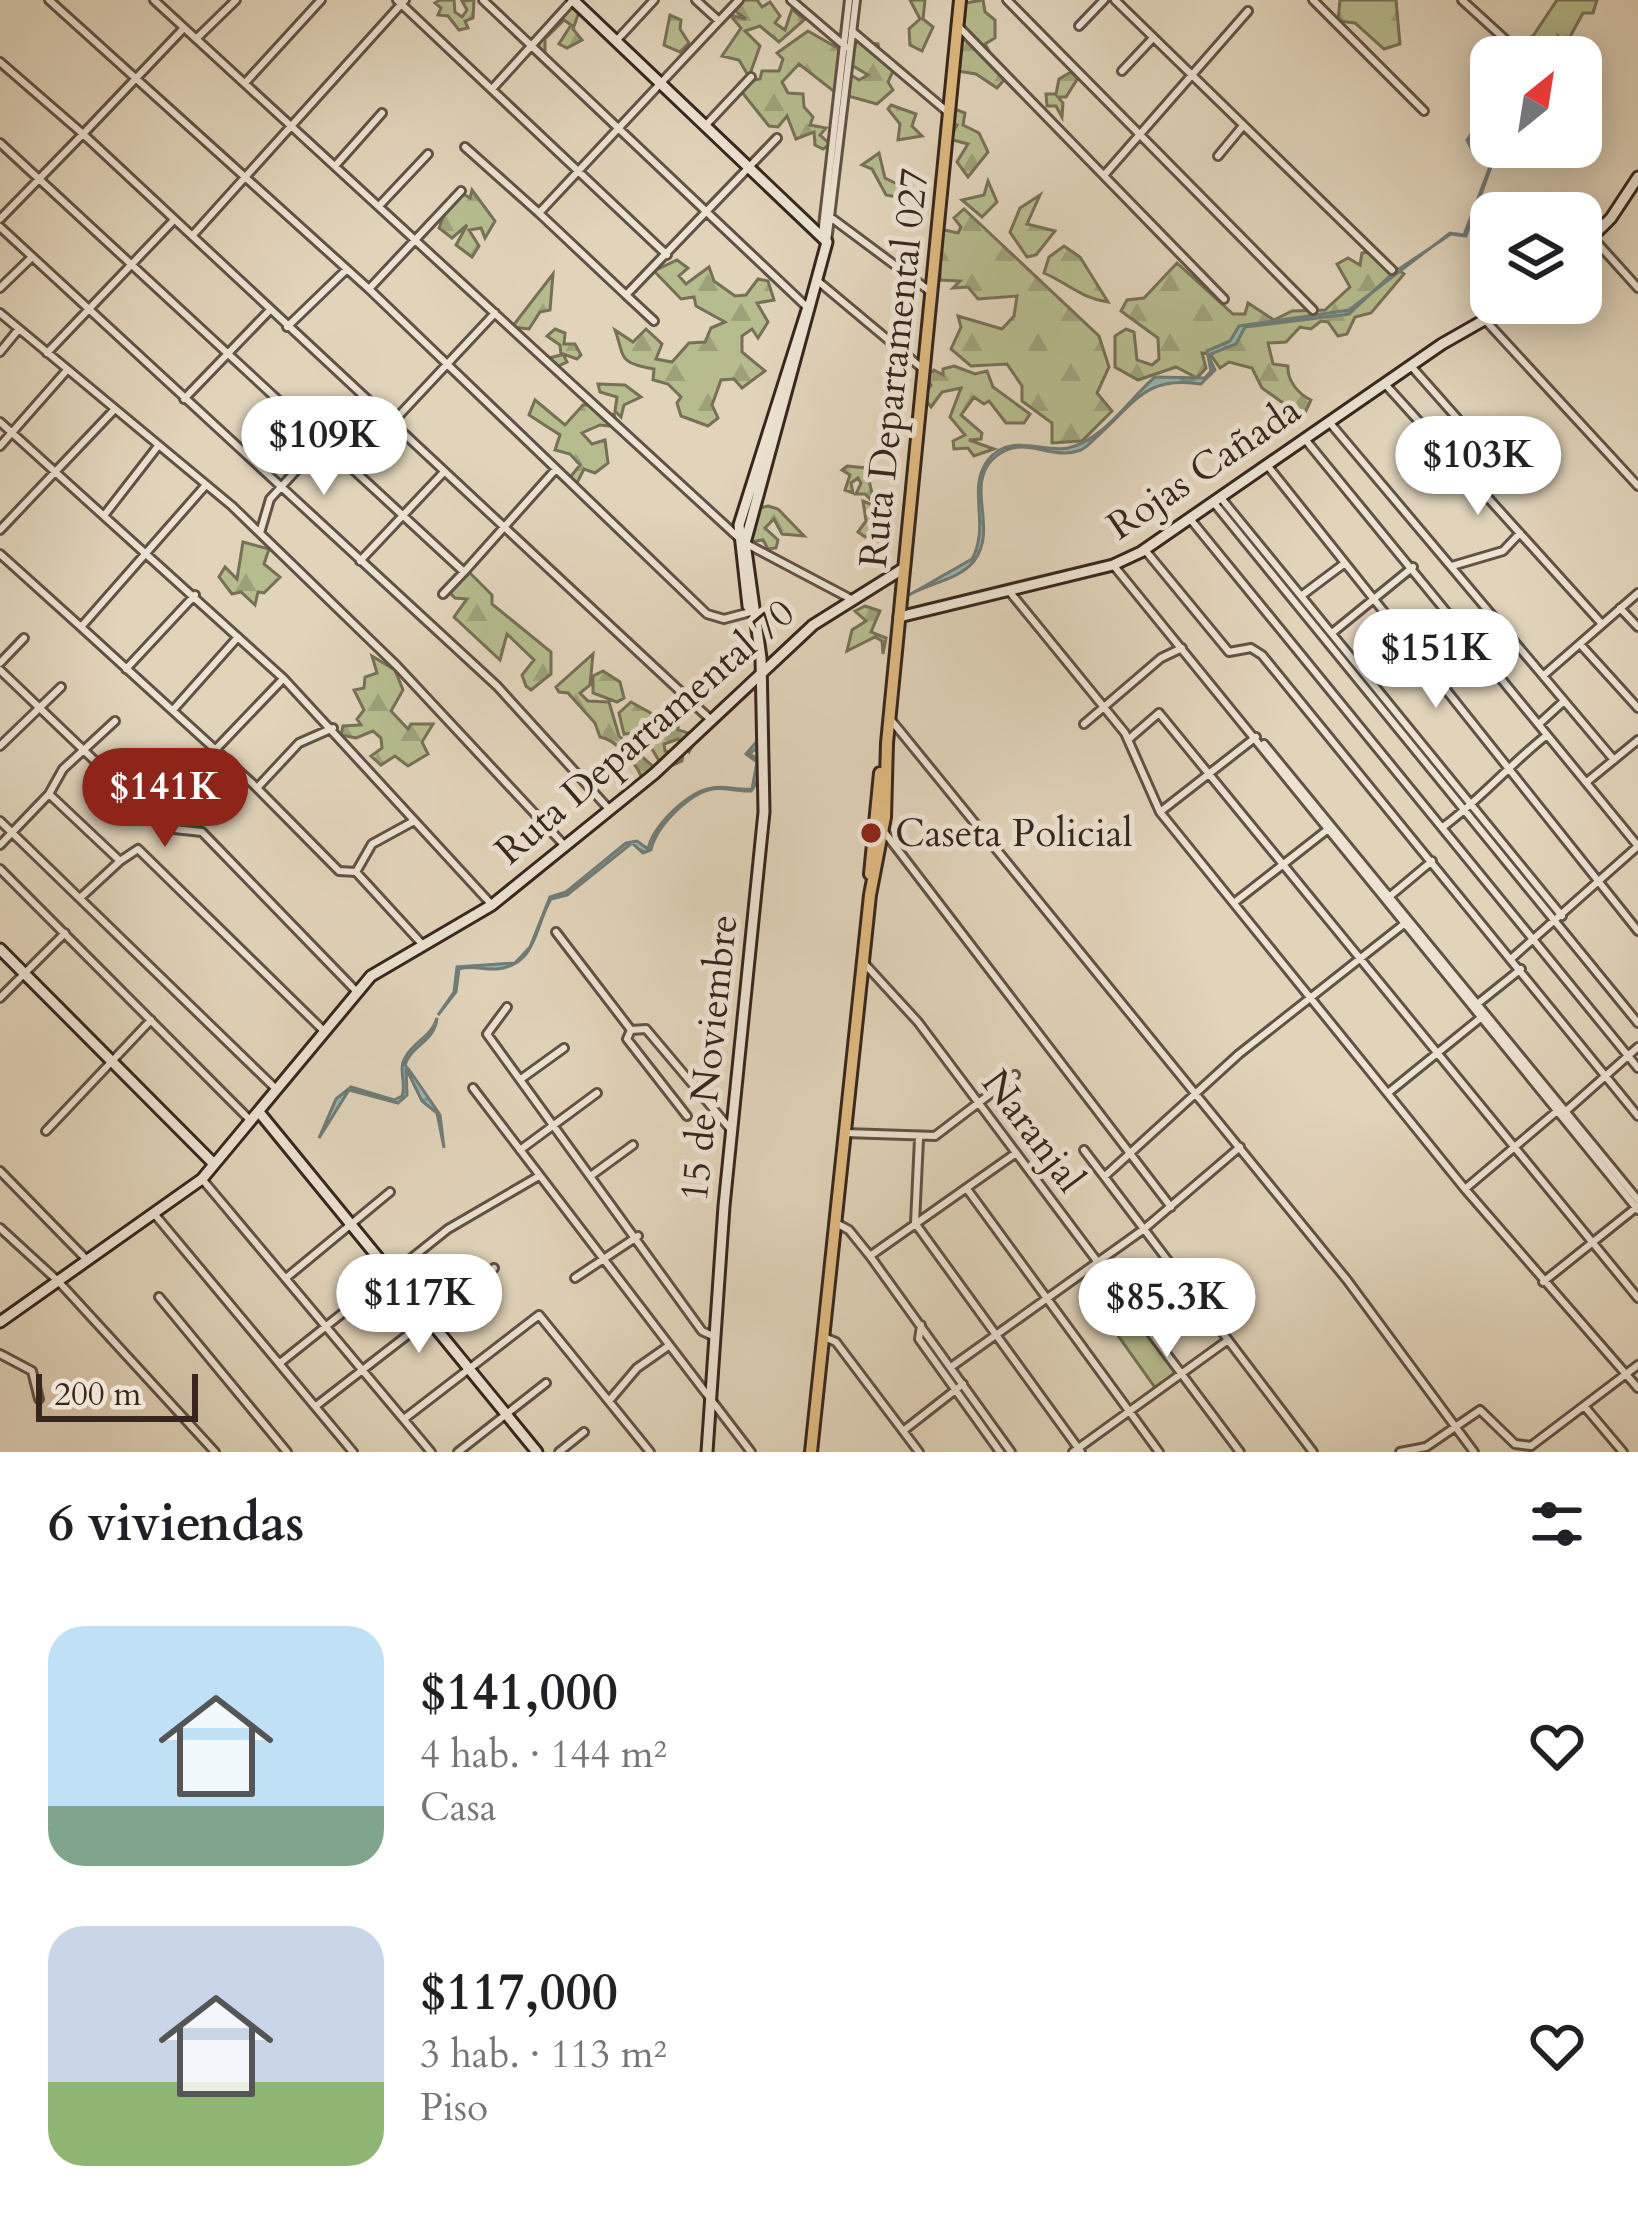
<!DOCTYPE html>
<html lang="es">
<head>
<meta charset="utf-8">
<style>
  :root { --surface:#fff; --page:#f6f6f6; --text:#202124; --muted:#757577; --accent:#8f2418 }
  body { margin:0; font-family:Cardo,serif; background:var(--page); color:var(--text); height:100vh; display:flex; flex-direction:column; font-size:45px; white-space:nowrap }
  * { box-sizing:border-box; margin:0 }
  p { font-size:39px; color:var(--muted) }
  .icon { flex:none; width:66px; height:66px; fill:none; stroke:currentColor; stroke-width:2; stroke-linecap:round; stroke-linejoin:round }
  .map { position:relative; height:1452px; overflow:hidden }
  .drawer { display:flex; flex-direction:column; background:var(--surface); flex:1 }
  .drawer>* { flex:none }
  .needle { width:78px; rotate:30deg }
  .fabs { position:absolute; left:1470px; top:36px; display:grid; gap:24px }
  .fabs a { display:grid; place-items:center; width:132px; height:132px; border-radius:24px; background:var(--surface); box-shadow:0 6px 30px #0003; font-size:60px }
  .scale { position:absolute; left:36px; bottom:30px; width:162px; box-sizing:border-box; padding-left:12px; border:6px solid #36261e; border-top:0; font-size:33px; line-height:42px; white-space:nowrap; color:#36261e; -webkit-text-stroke:9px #ece3d3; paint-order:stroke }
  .price { position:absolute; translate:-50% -102px; padding:0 27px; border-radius:42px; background:#fff; color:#222; font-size:39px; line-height:78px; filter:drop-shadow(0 3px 6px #0008) }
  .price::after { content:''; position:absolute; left:50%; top:72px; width:36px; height:27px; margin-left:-18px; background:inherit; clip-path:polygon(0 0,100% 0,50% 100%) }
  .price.current { background:var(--accent); color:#fff }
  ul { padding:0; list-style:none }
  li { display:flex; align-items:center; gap:36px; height:300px; padding:0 48px }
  li span { display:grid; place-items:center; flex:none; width:336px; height:240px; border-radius:36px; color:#555 }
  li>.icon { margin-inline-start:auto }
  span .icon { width:144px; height:144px; fill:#fffc; stroke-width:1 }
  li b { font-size:51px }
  h2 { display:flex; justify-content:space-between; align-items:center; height:144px; padding:0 48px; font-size:51px }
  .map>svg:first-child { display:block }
  .forest { fill:url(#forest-firs); stroke:#767156; stroke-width:3 }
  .green { fill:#b6bc8e; stroke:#767156; stroke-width:3 }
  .water { fill:url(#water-waves); stroke:#6f7d79; stroke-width:3 }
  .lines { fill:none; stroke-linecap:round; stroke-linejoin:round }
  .street-casing { stroke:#615245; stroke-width:12 }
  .secondary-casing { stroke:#36261e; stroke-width:15 }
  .primary-casing { stroke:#36261e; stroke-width:16 }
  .street { stroke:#ece3d3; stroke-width:6 }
  .secondary { stroke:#ece3d3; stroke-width:9 }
  .primary { stroke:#e0ba7e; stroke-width:10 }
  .poi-dot { fill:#8f2418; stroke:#ece3d3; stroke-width:4.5 }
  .labels { text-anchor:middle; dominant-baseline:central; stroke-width:10; stroke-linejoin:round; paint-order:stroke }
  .street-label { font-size:39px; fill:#36261e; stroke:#ece3d3 }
  .poi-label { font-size:39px; fill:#36261e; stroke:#ece3d3; text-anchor:start }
</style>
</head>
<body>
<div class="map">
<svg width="1638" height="1452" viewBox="0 0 1638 1452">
  <defs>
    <pattern id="forest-firs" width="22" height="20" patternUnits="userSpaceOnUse" patternTransform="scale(3)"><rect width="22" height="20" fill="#b6bc8e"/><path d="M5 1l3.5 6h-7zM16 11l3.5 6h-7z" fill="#9da17a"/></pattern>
    <pattern id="water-waves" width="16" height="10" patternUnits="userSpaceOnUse" patternTransform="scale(3)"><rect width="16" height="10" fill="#95b7b6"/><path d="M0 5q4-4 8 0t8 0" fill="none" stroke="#7a9593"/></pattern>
  </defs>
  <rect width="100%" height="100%" fill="#e1d4bb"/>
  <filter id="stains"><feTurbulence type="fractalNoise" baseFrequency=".00167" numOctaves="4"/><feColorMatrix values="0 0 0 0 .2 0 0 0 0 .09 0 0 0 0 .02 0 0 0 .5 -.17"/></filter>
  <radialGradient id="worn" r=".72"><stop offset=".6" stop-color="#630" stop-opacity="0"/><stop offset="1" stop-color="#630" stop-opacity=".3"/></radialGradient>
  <path class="forest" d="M 440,0 L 454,0 L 455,12 L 462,17 L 467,10 L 462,1 L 474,0 L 473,18 L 465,21 L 468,28 L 459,30 L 448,16 L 438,15 L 441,8 L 435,3 Z
    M 739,0 L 757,0 L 762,7 L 770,2 L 780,16 L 775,23 L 785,30 L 792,9 L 804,20 L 779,42 L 760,26 L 745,31 L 760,46 L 749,77 L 739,60 L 722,56 L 741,28 L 730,15 L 746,19 L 735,11 Z
    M 910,0 L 925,0 L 923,19 L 933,27 L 922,51 L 910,45 L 909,29 L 920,19 Z
    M 983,0 L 985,12 L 995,20 L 995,38 L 985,44 L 1005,79 L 997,88 L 976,74 L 958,71 L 965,3 Z
    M 1340,0 L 1396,0 L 1400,44 L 1384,49 L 1355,23 L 1338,21 Z
    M 1557,0 L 1597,0 L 1593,13 L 1583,13 L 1566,44 L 1559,37 L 1564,55 L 1524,57 L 1527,48 L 1521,41 L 1533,36 Z
    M 568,6 L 579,12 L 573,29 L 582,40 L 567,48 L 559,44 L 571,25 L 564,20 L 545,39 L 545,55 L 539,50 L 539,39 Z
    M 670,15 L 681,20 L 680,29 L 689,43 L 680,52 L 664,45 Z
    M 808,31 L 841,50 L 836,93 L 799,64 L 782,82 L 788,93 L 803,94 L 804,107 L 813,117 L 810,125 L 826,128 L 820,135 L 830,144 L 823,149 L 815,145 L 814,132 L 796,139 L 787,116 L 778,127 L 769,126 L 741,91 L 748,81 L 760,79 L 762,71 L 779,71 L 783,59 L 777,53 Z
    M 856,42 L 878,44 L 880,54 L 894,69 L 888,82 L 893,90 L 877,104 L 848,96 L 851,75 L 859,80 L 868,75 L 850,64 Z
    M 1071,72 L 1078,78 L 1066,97 L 1058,97 L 1063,103 L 1062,117 L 1056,106 L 1047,106 L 1046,94 L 1056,94 L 1059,79 Z
    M 891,105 L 916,114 L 912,126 L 922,136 L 898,140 L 900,124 L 888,109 Z
    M 952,108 L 965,113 L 963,125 L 979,133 L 988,152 L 968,177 L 957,162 L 968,144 L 949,139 L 957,125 L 948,121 Z
    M 879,153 L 885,178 L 899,185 L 897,197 L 886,195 L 872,169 L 862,165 Z
    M 988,181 L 997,202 L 982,217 L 962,200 L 984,195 Z
    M 472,190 L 495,221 L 485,238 L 481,228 L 469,230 L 479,246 L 472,257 L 456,245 L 467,225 L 452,238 L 439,228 L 451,195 L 458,191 L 470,198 Z
    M 1040,195 L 1027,224 L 1055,231 L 1036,255 L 1027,257 L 1010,232 L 1020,208 Z
    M 964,209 L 1099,336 L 1109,367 L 1097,393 L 1112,411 L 1082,441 L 1052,443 L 1052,423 L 1022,401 L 1022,386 L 1007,364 L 971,366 L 951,349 L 961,327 L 958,316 L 1002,329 L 1014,316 L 1017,296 L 978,299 L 968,287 L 953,288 L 960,281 L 940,280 L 940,229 L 958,233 L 961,227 L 954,218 Z
    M 1064,246 L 1080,257 L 1108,302 C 1081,298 1069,284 1044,273 L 1049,257 Z
    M 1374,251 L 1404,274 L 1371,313 L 1355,317 L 1347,334 L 1338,336 L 1328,322 L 1321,321 L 1311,329 L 1300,327 L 1286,342 L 1268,343 L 1273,364 L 1288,366 C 1287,380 1298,394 1311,400 L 1303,417 L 1262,388 L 1252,368 L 1229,362 L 1220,368 L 1210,354 L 1202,353 L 1206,368 L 1197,378 L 1176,367 L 1138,380 L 1115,367 L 1115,336 L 1126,329 L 1134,332 L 1137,360 L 1152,365 L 1159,359 L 1158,338 L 1121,311 L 1127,300 L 1144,298 L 1177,263 L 1233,314 L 1245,314 L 1248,303 L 1274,320 L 1292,311 L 1325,310 L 1350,287 L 1337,264 L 1348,258 L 1360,265 L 1362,253 Z
    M 677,260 L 688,268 L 679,276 L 686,284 L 709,267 L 714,281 L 735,296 L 746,295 L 758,279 L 768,281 L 774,300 L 757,303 L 768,322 L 758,338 L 752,329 L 742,336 L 742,352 L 765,371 L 742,388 L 734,379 L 721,380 L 712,405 L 718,418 L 708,426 L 681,416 L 677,403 L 681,397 L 668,384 L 653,380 L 654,369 C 617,363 625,357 615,330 L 633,342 L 646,329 L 662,344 L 656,359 L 672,362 L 689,343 L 705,342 L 711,328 L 725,322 L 696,306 L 694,297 L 681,299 L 654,271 Z
    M 553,274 L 550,310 L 540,312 L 529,329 L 512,327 Z
    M 555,329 L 565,333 L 564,344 L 575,344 L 581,355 L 577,359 L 563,354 L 567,362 L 556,367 L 549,358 L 561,355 L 560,345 L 547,336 Z
    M 954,366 L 975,374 L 987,371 L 993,387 L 1030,414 L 1024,423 L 1006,423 L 989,401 L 984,404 L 974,397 L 961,415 L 982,433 L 981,439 L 969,440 L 994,449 L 974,456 L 968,448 L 954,449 L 953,441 L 965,435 L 950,417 L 961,388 L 942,392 L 931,407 L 923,397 L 931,385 L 927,376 L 934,370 L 943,375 L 943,369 Z
    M 598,384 L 625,385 L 641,397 L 624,405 L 621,417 L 615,411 L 617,397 L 600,392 Z
    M 535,400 L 565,425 L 583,405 L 599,405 L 608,415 L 614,414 L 618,427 L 600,425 L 582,433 L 592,444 L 605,440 L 608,463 L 595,473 L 584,469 L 577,483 L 568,480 L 580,465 L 570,454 L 555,450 L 560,435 L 529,415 Z
    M 847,466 L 866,468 L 872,493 L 885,505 L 872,520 L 882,527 L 883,543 L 873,540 L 875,531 L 865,537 L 858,532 L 866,521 L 863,501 L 878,507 L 865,494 L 856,494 L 861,483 L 858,478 L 851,483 L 853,493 L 845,490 L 850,475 L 842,470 Z
    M 768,506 L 778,509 L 804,536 L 782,534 L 774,519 L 765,528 L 778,540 L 776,548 L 768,549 L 763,540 L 751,542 L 755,509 Z
    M 243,542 L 269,549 L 264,564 L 280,577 L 264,593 L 258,592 L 255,605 L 241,592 L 232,594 L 219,577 L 225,567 L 237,579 Z
    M 468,571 L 492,595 L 492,604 L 551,652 L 551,674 L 531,690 L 526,686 L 522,675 L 534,660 L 507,634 L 500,660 L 454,617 L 467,599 L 455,598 L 447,590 Z
    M 865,606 L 880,611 L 871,632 L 886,638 L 883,654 L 882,641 L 875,637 L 847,651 L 852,630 L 866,621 L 855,611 Z
    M 593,654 L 590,685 L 580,693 L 588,701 L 609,702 L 619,736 L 658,771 L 642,778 C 636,763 617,740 600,737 L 595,723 L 568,693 L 559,692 L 556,687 Z
    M 372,656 L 395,670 L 403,690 L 391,711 L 408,729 L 411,724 L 433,724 L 422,742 L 428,754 L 408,766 L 395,756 L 381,765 L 371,756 L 382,748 L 381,738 L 373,731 L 356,738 L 341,735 L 343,726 L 361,725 L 357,719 L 364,710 L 354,690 L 364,688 L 365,677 L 377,673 Z
    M 603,671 L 620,682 L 624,698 L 617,702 L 593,693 L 593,676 Z
    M 631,702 L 667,722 L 678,718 L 678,730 L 698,736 L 689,752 L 678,739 L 664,744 L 665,751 L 683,755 L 682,761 L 664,769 L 652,749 L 636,746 L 642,732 L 624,734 L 619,713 Z"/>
  <path class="green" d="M 1135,1316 L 1177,1374 L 1156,1389 L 1114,1330 Z"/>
  <path class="water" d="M 1491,105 L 1469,138 L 1476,146 L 1476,154 L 1493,161 L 1466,236 L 1451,234 L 1393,273 L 1349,314 L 1245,327 L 1236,344 L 1208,355 L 1215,370 L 1201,384 C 1149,376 1138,398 1102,432 C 1096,437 1089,446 1081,450 C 1050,462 1023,432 994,458 C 964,485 999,529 974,561 C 959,580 929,583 909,595 L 972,559 C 991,524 966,489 988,460 C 1010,432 1042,453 1068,448 C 1104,440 1129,399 1155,377 L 1205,378 L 1211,371 L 1207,351 L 1230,341 L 1239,326 L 1349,310 L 1450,233 L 1464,235 L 1491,164 L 1475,156 L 1467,140 Z
    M 757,741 L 757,748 L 749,754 L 757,758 C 761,769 759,782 751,791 C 738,792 725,787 712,789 C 688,794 656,827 651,850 L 643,853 L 632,843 L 567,895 L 551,899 C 534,927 538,964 497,969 C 483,970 472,965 459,969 L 456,992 L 438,1015 L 454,992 L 457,967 L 515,963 L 530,947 L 550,897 L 566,892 L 626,843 L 637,841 L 648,849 C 653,826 687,792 712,788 C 725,785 739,791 752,789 L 757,762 L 746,754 Z
    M 437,1018 C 435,1042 411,1045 405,1065 C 410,1070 433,1105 440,1115 L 444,1148 L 437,1113 L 422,1101 L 406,1068 L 407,1095 L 398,1103 L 349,1090 L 319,1138 L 336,1099 L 351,1087 L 394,1100 L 402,1096 C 407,1083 397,1069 406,1056 C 416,1040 432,1036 437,1018 Z"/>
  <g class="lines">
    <defs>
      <path id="street" d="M 49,0 L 369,289 L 707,614 L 724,619 L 754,611
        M 154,0 L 739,538
        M 397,0 L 667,255
        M 483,0 L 809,309
        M 696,0 L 719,21 L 739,0
        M 791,0 L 846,47
        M 1007,0 L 1313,310
        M 1115,0 L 1392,270
        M 1313,0 L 1424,111
        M 1462,0 L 1520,53
        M 719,21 L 539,213 L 626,295 L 777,138
        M 1079,26 L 1104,0
        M 960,28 L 1224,299
        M 183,29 L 83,134 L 710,719
        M 852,31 L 950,114
        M 196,39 L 236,0
        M 616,41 L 654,0
        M 0,62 L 83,134 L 0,219
        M 1122,71 L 1153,38
        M 245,83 L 321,0
        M 492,89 L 573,0
        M 705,126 L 751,77
        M 0,143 L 464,572 L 556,469
        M 465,147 L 539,213
        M 1218,156 L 1242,127
        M 335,166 L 382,113
        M 1106,173 L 1248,11
        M 379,206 L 428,154
        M 833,219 L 931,292
        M 0,227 L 497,686 L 608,808
        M 822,235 L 849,0
        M 192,236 L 405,0
        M 1592,237 L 1638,288
        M 827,242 L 856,0
        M 819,282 L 923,369
        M 0,288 L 31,258
        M 369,289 L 461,191
        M 626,295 L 654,321
        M 0,313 L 232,506 L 397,666 L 564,845
        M 1485,320 L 1638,486
        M 287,327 L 347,269
        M 0,352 L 18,330
        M 47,353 L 173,221
        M 1411,366 L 1488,453
        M 1385,384 L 1602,624
        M 184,399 L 269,311
        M 0,422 L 284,679 L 492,905
        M 1330,423 L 1614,760
        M 391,424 L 495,313
        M 1304,438 L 1638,846
        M 0,446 L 67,370
        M 1267,465 L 1638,931
        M 1221,498 L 1562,916
        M 1214,503 L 1638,1023
        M 106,513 L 158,446
        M 1191,520 L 1638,1068
        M 0,530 L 113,411
        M 260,533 L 270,499 L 361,400
        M 745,543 L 849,598
        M 1145,550 L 1229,652 L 1251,648 L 1262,655 L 1638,1116
        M 0,554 L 81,627 L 205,486
        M 360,561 L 442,474
        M 1114,566 L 1638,1210
        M 1452,566 L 1503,551 L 1520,533
        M 1009,591 L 1125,733 L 1160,812 L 1465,1189 L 1638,1388
        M 443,594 L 464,572
        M 1301,596 L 1345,563
        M 1620,608 L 1638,627
        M 81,627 L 253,784 L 339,871 L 356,872
        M 1332,633 L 1413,567
        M 1580,644 L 1638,708
        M 0,663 L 24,638
        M 126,669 L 195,595
        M 0,670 L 165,828 L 202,832 L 357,992
        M 1544,675 L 1638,593
        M 173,710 L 238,637
        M 891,720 L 1347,1280 L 1474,1452
        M 1540,723 L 1564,701
        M 1084,724 L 1161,658 L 1182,648
        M 1129,739 L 1159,713 L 1638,1298
        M 1264,744 L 1638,1200
        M 0,746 L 61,687
        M 215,750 L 283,679
        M 1588,781 L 1638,740
        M 257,788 L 299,743 L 333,728
        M 127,792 L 157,761
        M 49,794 L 63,769 L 115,721
        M 1160,812 L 1256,737
        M 0,821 L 275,1088
        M 414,821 L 372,844 L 356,872 L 422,944
        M 1443,827 C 1481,799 1510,764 1547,735
        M 885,833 L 1171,1207
        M 0,845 L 49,794 L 120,861 L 138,849 L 325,1032
        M 0,869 L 251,1121
        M 1389,897 L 1432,861
        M 80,898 L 120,861
        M 1235,902 L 1327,830
        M 556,932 L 631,1030
        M 1512,958 L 1638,846
        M 863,962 L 918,1022 L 1240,1452
        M 0,998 L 65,933
        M 1476,1005 L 1521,969
        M 507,1007 L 487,1034 L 702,1331 L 715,1337
        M 521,1079 L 564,1048
        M 473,1088 L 751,1452
        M 1388,1093 L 1483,1016
        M 687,1116 L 627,1039 L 631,1030 L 646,1029 L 732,1131
        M 46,1131 L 151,1020
        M 845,1133 L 935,1136 L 1015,1075
        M 919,1139 L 915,1223 L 1081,1452
        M 520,1150 L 597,1093
        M 1084,1150 L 1313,1452
        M 0,1171 L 86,1259
        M 592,1175 L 633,1145
        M 1105,1176 L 1239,1054 L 1404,924
        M 202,1179 L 431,1452
        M 967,1189 L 1159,1452
        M 1465,1189 L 1557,1111 L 1566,1111 L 1638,1047
        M 156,1216 L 353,1452
        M 836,1223 L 849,1230 L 870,1256 L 1011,1452
        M 0,1228 L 59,1282 L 215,1452
        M 870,1256 L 1016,1153
        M 286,1278 L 390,1192
        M 575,1278 L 638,1236
        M 1543,1282 L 1638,1206
        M 159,1297 L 287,1452
        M 921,1325 L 919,1339 L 1000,1452
        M 824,1337 L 836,1342 L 919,1452
        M 0,1354 L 32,1371 L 39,1399
        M 280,1363 L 448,1229 L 539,1176
        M 951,1367 L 1144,1229 L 1240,1147
        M 609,1401 L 637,1368 L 667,1347
        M 316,1406 L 494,1268
        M 1585,1407 L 1623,1452
        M 404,1419 L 539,1315 L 650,1452
        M 903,1431 L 963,1384
        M 458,1452 L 546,1383
        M 559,1452 L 584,1432
        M 1073,1452 L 1228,1340
        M 1400,1452 L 1426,1447 L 1480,1410 L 1515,1444 L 1531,1446 L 1638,1365"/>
      <path id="secondary" d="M 573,0 L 827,242 L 745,543 L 761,658 L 764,812 L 724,1206 L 707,1452
        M 1581,248 L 1611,218 L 1638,177
        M 748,606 L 739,525 L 807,310
        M 899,617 L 1113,565 L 1141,552 L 1442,344 L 1514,303
        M 0,949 L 214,1164
        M 259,1112 L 537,1452
        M 0,1322 L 202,1179 L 371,976 L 492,905 L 654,774 L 813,625 L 904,568"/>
      <path id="primary" d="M 870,874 L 880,773
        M 811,1452 L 870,895 L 885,817 L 887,743 L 960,0"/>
    </defs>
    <use href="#street" class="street-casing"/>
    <use href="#secondary" class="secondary-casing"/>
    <use href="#primary" class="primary-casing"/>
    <use href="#street" class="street"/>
    <use href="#secondary" class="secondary"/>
    <use href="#primary" class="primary"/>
  </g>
  <circle class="poi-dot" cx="871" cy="833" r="12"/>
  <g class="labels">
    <g class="street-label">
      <text transform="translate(894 368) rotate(-84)">Ruta Departamental 027</text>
      <text transform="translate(1204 468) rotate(-34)">Rojas Cañada</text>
      <text transform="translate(645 732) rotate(-41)">Ruta Departamental 70</text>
      <text transform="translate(709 1058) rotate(-84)">15 de Noviembre</text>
      <text transform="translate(1033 1131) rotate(53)">Naranjal</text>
    </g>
    <g class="poi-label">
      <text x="895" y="833">Caseta Policial</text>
    </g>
  </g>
  <rect width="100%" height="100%" filter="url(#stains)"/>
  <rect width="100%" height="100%" fill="url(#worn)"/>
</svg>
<div class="fabs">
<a><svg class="needle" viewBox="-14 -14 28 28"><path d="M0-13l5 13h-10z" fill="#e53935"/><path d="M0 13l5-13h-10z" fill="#757577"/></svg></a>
<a><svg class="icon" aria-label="layers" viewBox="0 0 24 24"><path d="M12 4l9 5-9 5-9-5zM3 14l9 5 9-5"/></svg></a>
</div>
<div class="scale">200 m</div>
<b class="price" style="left:324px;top:498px">$109K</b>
<b class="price" style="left:1478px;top:518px">$103K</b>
<b class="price" style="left:1436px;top:711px">$151K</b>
<b class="price current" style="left:165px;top:850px">$141K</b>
<b class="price" style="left:419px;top:1356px">$117K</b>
<b class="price" style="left:1167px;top:1360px">$85.3K</b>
</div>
<section class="drawer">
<h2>6 viviendas<svg class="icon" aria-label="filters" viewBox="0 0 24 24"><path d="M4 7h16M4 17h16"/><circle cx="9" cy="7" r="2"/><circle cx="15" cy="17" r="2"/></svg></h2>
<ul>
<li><span style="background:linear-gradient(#bfe0f5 75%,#7fa58c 0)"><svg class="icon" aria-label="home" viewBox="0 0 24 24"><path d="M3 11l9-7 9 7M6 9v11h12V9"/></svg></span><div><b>$141,000</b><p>4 hab. · 144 m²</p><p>Casa</p></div><svg class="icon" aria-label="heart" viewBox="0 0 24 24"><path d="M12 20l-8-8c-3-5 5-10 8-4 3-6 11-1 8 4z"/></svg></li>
<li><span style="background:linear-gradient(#c9d6e8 65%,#8fb573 0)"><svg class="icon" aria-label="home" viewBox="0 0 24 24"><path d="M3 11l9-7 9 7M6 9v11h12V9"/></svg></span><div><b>$117,000</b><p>3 hab. · 113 m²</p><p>Piso</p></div><svg class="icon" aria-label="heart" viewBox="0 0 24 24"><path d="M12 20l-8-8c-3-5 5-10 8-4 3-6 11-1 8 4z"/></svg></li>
</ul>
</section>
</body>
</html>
